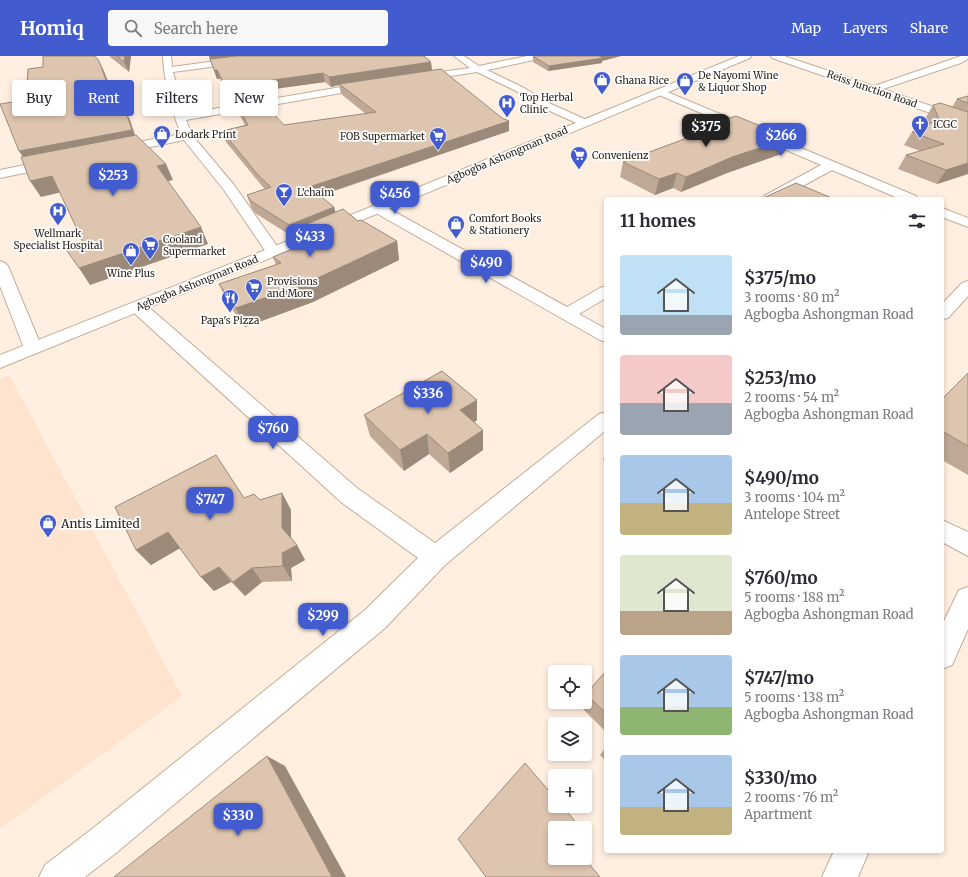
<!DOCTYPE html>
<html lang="en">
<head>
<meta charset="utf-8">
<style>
  :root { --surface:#fff; --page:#f7f7f7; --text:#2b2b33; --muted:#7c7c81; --accent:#425bce }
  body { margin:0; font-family:Merriweather,serif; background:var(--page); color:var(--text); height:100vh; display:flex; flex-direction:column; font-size:15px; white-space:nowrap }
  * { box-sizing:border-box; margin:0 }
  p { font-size:13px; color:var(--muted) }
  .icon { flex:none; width:22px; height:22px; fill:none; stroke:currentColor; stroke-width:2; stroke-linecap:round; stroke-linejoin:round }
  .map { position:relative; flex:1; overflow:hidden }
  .drawer { position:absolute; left:604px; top:141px; width:340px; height:656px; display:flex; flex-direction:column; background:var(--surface); border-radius:4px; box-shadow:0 2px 6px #0003 }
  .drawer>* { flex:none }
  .hud { position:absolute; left:12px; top:24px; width:380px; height:36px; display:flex; gap:8px }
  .fabs { position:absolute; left:548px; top:609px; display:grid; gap:8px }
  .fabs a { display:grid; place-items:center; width:44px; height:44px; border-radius:4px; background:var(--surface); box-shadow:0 2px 6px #0003; font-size:20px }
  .price { position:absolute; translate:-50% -34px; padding:0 9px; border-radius:8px; background:var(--accent); color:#fff; font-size:13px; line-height:26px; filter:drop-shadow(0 1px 2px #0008) }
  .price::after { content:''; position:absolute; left:50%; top:24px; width:12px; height:9px; margin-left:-6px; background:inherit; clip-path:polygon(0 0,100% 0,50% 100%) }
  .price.current { background:#222; color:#fff }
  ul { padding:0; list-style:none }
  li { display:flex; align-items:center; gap:12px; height:100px; padding:0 16px }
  li span { display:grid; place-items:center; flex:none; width:112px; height:80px; border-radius:4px; color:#555 }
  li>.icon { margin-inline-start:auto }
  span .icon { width:48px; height:48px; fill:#fffc; stroke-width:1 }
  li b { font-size:17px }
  h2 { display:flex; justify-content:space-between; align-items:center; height:48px; padding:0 16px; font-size:17px }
  .pill { padding:0 14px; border-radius:4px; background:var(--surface); box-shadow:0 2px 6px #0003; font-size:14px; line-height:36px }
  .pill.current { background:var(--accent); color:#fff }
  header { display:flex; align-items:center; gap:24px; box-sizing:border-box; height:56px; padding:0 20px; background:var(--accent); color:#fff }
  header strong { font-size:19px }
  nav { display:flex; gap:22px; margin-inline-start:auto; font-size:14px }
  .search { width:280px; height:36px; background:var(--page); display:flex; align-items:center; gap:10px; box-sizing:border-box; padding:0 14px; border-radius:4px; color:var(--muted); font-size:15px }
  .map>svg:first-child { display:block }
  .built { fill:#fee4ce }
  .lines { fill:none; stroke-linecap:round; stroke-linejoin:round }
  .street-casing { stroke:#c5ac96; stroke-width:2 }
  .secondary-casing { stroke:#c5ac96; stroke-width:2 }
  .street { fill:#fff; fill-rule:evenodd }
  .secondary { fill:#fff; fill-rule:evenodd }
  .wall { fill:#bfa996; fill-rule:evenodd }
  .shaded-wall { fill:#9b8a7a }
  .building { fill:#dec5af; stroke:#9b8a7a }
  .labels { text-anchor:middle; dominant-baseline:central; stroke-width:3.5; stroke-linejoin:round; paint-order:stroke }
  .far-poi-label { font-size:10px; fill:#2e251c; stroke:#fff; text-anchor:start }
  .far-street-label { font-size:10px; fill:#2e251c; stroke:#fff }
  .poi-label { font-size:12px; fill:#2e251c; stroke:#fff; text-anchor:start }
</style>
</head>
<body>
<header>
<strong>Homiq</strong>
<div class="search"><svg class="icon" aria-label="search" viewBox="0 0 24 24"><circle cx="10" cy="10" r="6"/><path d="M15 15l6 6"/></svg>Search here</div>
<nav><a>Map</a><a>Layers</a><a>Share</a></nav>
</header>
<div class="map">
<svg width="968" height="821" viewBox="0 0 968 821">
  <rect width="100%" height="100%" fill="#ffefe1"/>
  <path class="built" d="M 9,319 L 182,640 L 0,773 L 0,323 Z"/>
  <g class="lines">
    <defs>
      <path id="street" d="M 163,0 L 171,0 L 172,11 L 252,0 L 275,0 L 271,3 L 173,16 L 184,58 L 370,26 L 375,29 L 370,32 L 186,64 L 192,79 L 234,129 L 281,196 L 278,199 L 273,201 L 268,199 L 224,134 L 184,84 L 117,98 L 113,96 L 111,94 L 113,92 L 117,90 L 181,78 C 171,53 164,26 163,0 Z
        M 454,0 L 464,0 L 479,10 L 527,0 L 543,0 L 539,3 L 487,14 L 524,32 L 551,48 L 589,65 L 590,67 L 589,69 L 581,69 L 543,52 L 518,36 L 477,16 L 418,25 L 413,22 L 418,19 L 470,12 Z
        M 771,0 L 784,0 L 874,30 L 961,0 L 968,0 L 968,3 L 961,7 L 883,33 L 968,63 L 968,70 L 772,2 Z
        M 660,33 L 916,140 L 918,143 L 900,143 L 832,114 L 779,143 L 762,143 L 764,140 L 821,109 L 657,38 L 655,36 L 657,34 Z
        M 54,103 L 58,104 L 60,107 L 58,110 L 0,122 L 0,114 Z
        M 379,149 L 384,150 L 567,251 L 600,232 L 606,230 L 606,242 L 579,258 L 606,273 L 606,286 L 600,284 L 374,156 L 372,153 L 374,150 Z
        M 942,152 L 968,162 L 968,171 L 942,161 Z
        M 0,205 L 5,207 L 8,210 L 42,292 L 39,296 L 33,298 L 27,296 L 24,292 L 0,230 Z
        M 968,225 L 968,240 L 948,262 L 942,263 L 942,248 L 962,227 Z
        M 138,246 L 144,247 L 357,432 L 435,487 L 599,358 L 606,356 L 606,374 L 445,509 L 385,572 L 116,797 L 85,821 L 39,821 L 45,809 L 92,773 L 365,554 L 418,502 L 341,446 L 132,255 L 130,251 L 132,247 Z
        M 942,464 L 968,476 L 968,500 L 942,486 Z
        M 968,531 L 968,573 L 952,609 L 942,613 L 942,569 L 959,534 Z
        M 834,795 L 869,795 L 858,821 L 822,821 Z"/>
      <path id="secondary" d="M 739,0 L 751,0 L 750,2 L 278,199 L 0,312 L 0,299 L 268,193 Z"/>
    </defs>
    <use href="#street" class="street-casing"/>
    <use href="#secondary" class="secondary-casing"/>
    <use href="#street" class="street"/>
    <use href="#secondary" class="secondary"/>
  </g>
  <path class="wall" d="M 109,0 L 131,0 L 129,16 Z
    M 209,0 L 424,0 L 431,6 L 432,15 L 502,62 L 509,65 L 509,75 L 320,140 L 334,151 L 336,157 L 358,165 L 397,185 L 399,204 L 313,246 L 245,271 L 228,248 L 219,228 L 276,209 L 273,201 L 305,188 L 302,178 L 293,181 L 255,157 L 251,151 L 247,139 L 265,133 L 262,130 L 226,86 L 222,75 L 245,69 L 238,56 L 235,47 L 233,48 L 220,23 L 217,23 ZM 325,26 L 331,31 L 339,29 L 341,38 L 366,58 L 284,69 L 254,43 L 252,36 Z
    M 533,0 L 621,0 L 602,5 L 602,7 L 548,15 L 533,6 Z
    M 968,40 L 968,118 L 937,128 L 898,113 L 906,99 L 920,95 L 904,89 L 912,76 L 929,68 L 926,61 L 933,49 L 952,51 L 957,43 Z
    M 703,70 L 784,97 L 727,117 L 681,136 L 673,132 L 655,139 L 620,121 L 623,106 L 700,77 Z
    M 968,317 L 968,419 L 942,404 L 942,343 Z
    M 364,359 L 477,364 L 475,366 L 483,394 L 450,417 L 429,398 L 404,415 L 370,380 Z
    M 606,394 L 606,406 L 603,404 Z
    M 282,437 L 291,454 L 291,482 L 297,489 L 305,504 L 291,512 L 292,525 L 262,526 L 245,540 L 231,526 L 214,535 L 201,521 L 180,492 L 151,509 L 136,494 L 244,442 L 260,444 Z
    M 606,615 L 606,676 L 580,650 L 582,646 L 585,646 L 585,640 L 586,638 Z
    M 606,691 L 606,705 L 600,699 Z"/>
  <path class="shaded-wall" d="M 125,0 L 131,0 L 129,16 L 124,6 Z
    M 209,0 L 241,0 L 210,4 Z
    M 599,0 L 621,0 L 602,5 L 602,7 L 548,15 L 549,10 Z
    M 99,5 L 104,15 L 123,65 L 117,54 Z
    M 431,6 L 432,15 L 339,28 L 339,29 L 331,31 L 329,21 Z
    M 214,14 L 217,14 L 220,23 L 217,23 Z
    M 323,17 L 325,26 L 252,36 L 254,44 L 233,48 L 230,38 L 245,28 Z
    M 125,53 L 130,64 L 137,85 L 27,107 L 19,95 Z
    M 509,65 L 509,75 L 312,142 L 309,131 Z
    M 790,82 L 784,97 L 727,117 L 681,136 L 686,121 L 732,101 Z
    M 968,107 L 968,118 L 937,128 L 946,114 Z
    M 166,108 L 173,124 L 165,126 L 157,110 Z
    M 677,117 L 673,132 L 655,139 L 659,123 Z
    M 52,120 L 62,136 L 41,141 L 30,125 Z
    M 334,151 L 337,163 L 300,171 L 302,178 L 293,181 L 289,169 Z
    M 201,171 L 208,188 L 90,229 L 79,212 Z
    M 397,185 L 399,204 L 313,246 L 245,271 L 236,252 Z
    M 477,344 L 477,364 L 461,375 L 460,354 Z
    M 483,374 L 483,394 L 450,417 L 448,397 Z
    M 427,378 L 429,398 L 404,415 L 400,394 Z
    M 282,437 L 291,454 L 291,488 L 282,472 Z
    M 168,476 L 182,491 L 151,509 L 136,494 Z
    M 297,489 L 305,504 L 291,512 L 292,525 L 283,510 L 282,497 Z
    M 219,511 L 231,526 L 214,535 L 201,521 Z
    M 252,512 L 262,526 L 245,540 L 233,526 Z
    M 267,700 L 285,710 L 346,821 L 332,821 Z"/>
  <path class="building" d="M 43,0 L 95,0 L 99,5 L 117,54 L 125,53 L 132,74 L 19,95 L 0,48 L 26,44 L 28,13 L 43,11 Z
    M 117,0 L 125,0 L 124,6 Z
    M 236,0 L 424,0 L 431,6 L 329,21 L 323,17 L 245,28 L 251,35 L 230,38 L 217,14 L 214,14 L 210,3 Z
    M 533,0 L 599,0 L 603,2 L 549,10 Z
    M 441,13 L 502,62 L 509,65 L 309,131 L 334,151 L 289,169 L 251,145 L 247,139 L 271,131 L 258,119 L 222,75 L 248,69 L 235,46 L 259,42 L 284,69 L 376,56 L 339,28 Z
    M 968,40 L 968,47 L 957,43 Z
    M 940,47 L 968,56 L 968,107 L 946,114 L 906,99 L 944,88 L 912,76 L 939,63 L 933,49 Z
    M 736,60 L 790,82 L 732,101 L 686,121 L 677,117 L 659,123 L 623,106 L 711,73 L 703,70 Z
    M 136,79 L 166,108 L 157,110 L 201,171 L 79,212 L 65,192 L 83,186 L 52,120 L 30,125 L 21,101 Z
    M 796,127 L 834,143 L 761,143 Z
    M 343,153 L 358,165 L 361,164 L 397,185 L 307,227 L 236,252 L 219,228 L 281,207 L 273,201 L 318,182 L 300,171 Z
    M 442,315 L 477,344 L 460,354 L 483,374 L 448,397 L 427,378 L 400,394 L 364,359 Z
    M 968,317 L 968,390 L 942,375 L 942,343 Z
    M 216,399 L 244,442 L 254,438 L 260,444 L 282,437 L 282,472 L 297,489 L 282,497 L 283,510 L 252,512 L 233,526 L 219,511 L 201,521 L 168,476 L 136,494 L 115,451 Z
    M 606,615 L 606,657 L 586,638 Z
    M 267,700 L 332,821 L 114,821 Z
    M 525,707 L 555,742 L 555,750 L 562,750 L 581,772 L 555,772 L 555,802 L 584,802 L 600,821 L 486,821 L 458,783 Z
    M 585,776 L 588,780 L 585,784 Z"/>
  <defs>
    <symbol id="shop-pin" viewBox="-11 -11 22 30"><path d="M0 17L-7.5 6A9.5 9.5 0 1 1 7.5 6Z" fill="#425bce" stroke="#fff"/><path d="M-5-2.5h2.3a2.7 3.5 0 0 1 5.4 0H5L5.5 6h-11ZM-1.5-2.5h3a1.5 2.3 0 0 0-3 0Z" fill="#fff"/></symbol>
    <symbol id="hospital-pin" viewBox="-11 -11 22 30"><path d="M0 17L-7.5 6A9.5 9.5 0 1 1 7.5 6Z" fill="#425bce" stroke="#fff"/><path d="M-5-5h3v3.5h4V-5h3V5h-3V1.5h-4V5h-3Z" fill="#fff"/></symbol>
    <symbol id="church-pin" viewBox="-11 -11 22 30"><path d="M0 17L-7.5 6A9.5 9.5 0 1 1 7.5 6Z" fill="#425bce" stroke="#fff"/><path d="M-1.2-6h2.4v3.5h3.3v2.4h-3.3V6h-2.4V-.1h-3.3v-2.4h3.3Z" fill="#fff"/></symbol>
    <symbol id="supermarket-pin" viewBox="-11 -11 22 30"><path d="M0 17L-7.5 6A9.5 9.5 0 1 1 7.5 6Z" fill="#425bce" stroke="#fff"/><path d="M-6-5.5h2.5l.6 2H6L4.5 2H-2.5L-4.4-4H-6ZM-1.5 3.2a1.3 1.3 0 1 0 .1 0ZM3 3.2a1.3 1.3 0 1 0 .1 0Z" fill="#fff"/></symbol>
    <symbol id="bar-pin" viewBox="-11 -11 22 30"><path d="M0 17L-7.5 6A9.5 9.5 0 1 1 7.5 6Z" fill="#425bce" stroke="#fff"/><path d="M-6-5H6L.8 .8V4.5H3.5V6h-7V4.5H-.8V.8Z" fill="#fff"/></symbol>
    <symbol id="restaurant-pin" viewBox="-11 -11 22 30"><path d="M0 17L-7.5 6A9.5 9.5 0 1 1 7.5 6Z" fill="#425bce" stroke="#fff"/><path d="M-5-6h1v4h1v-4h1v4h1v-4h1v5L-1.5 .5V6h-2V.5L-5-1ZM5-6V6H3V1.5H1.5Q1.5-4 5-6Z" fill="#fff"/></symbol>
  </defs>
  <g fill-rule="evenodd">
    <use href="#shop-pin" x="592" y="14" width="20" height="27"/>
    <use href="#shop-pin" x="675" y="15" width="20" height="27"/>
    <use href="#hospital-pin" x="497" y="37" width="20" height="27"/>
    <use href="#church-pin" x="910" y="58" width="20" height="27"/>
    <use href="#shop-pin" x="152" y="68" width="20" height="27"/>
    <use href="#supermarket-pin" x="428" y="70" width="20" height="27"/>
    <use href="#supermarket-pin" x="569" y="89" width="20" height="27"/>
    <use href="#bar-pin" x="274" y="126" width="20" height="27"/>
    <use href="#hospital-pin" x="48" y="145" width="20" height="27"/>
    <use href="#shop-pin" x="446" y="158" width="20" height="27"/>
    <use href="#supermarket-pin" x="140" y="179" width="20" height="27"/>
    <use href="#shop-pin" x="121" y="185" width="20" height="27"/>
    <use href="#supermarket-pin" x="244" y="221" width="20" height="27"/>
    <use href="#restaurant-pin" x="220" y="232" width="20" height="27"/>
    <use href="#shop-pin" x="38" y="457" width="20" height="27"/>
  </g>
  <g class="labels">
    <g class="far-poi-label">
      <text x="698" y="19">De Nayomi Wine<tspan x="698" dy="12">&amp; Liquor Shop</tspan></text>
      <text x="615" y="24">Ghana Rice</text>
      <text x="520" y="41">Top Herbal<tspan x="520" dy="12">Clinic</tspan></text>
      <text x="933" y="68">ICGC</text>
      <text x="175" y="78">Lodark Print</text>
      <text x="425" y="80" text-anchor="end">FOB Supermarket</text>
      <text x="592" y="99">Convenienz</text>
      <text x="297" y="136">L’chaim</text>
      <text x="469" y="162">Comfort Books<tspan x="469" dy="12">&amp; Stationery</tspan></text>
      <text x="58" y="177" text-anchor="middle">Wellmark<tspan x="58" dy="12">Specialist Hospital</tspan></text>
      <text x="163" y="183">Cooland<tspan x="163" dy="12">Supermarket</tspan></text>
      <text x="131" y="217" text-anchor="middle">Wine Plus</text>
      <text x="267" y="225">Provisions<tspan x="267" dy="12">and More</tspan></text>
      <text x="230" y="264" text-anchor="middle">Papa's Pizza</text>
    </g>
    <g class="far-street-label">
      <text transform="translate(872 33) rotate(19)">Reiss Junction Road</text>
      <text transform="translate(507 99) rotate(-23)">Agbogba Ashongman Road</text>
      <text transform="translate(197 227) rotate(-22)">Agbogba Ashongman Road</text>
    </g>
    <g class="poi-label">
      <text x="61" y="467">Antis Limited</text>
    </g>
  </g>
</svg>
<div class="fabs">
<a><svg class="icon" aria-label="locate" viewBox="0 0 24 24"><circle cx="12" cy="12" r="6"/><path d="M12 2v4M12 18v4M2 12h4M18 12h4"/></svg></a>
<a><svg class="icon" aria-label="layers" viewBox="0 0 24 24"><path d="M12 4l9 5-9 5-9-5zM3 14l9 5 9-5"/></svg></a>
<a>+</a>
<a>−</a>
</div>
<b class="price current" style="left:706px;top:92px">$375</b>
<b class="price" style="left:781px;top:101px">$266</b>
<b class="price" style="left:113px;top:141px">$253</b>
<b class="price" style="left:395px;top:159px">$456</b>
<b class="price" style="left:310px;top:202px">$433</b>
<b class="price" style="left:486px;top:228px">$490</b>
<b class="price" style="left:428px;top:359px">$336</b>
<b class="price" style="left:273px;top:394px">$760</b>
<b class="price" style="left:210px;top:465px">$747</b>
<b class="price" style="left:323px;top:581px">$299</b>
<b class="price" style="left:238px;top:781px">$330</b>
<div class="hud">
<a class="pill">Buy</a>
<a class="pill current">Rent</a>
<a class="pill">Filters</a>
<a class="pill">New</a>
</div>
<section class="drawer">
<h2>11 homes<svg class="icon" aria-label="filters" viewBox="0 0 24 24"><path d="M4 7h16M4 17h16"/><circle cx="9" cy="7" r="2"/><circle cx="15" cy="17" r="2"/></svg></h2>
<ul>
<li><span style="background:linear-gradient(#bfe0f5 75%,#9aa5b1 0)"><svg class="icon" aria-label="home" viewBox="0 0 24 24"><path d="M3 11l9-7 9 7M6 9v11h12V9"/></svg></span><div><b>$375/mo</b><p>3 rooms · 80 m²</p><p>Agbogba Ashongman Road</p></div></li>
<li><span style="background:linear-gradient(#f6c9c9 60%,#9aa5b1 0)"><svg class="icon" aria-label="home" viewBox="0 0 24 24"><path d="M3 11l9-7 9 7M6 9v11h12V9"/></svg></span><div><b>$253/mo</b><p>2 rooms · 54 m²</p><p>Agbogba Ashongman Road</p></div></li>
<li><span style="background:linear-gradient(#a9c7e8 60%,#c2b280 0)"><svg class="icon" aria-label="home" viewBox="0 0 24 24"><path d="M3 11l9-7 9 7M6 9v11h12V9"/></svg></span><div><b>$490/mo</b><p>3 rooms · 104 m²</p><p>Antelope Street</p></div></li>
<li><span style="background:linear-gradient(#dfe7d0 70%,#b9a48a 0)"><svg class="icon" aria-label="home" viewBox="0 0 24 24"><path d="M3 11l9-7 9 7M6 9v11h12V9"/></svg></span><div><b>$760/mo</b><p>5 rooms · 188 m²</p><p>Agbogba Ashongman Road</p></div></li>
<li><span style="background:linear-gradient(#a9c7e8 65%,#8fb573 0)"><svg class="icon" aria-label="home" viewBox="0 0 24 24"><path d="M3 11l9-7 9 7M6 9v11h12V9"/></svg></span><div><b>$747/mo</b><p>5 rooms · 138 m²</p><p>Agbogba Ashongman Road</p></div></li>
<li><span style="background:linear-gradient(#a9c7e8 65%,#c2b280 0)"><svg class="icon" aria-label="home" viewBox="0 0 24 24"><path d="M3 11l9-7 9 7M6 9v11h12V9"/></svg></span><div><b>$330/mo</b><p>2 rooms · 76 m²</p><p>Apartment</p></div></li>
</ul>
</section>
</div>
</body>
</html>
